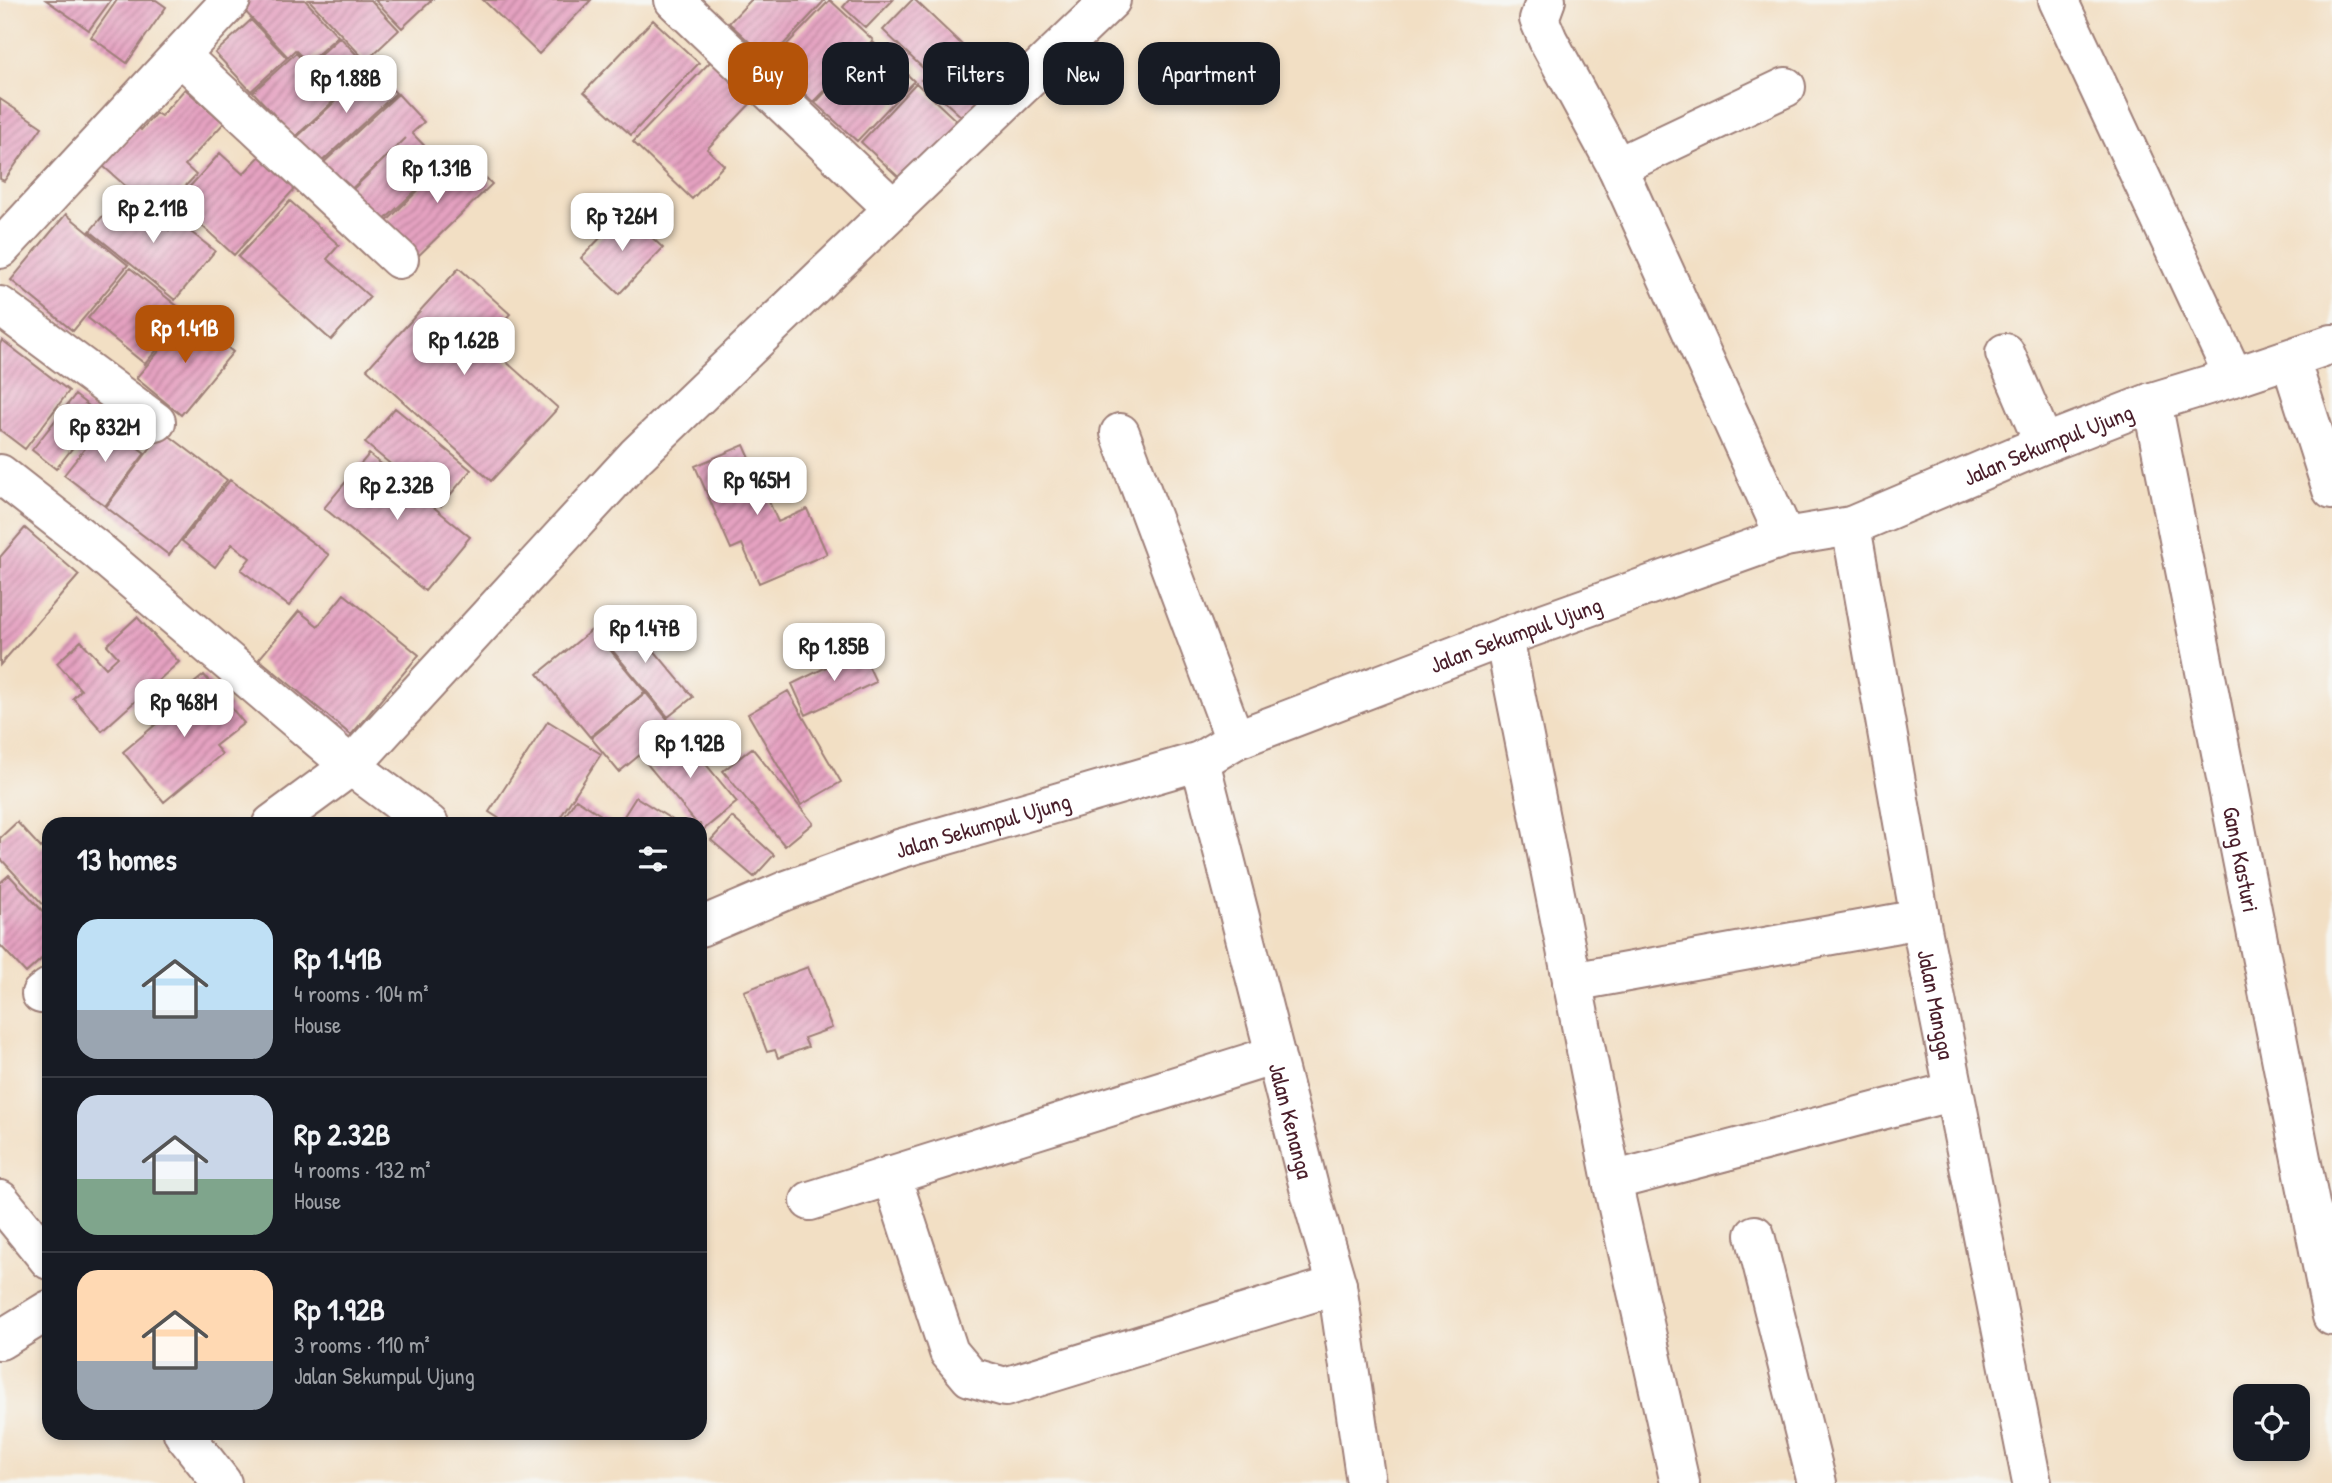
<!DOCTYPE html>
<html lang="en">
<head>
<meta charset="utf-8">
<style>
  :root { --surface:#171b24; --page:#20242c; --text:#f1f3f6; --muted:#9ea1a6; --line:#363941; --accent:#b45309 }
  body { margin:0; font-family:"Patrick Hand",sans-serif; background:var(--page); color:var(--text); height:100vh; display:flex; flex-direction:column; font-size:26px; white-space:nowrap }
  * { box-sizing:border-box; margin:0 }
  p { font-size:23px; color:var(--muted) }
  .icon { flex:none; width:38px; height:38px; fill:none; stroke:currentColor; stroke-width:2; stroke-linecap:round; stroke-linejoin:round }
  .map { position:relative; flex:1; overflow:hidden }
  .panel { position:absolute; left:42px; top:817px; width:665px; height:623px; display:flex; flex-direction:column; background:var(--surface); border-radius:21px; box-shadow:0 4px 10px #0003 }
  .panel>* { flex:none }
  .guide { position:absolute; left:728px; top:42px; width:665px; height:63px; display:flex; gap:14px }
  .tools { position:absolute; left:2233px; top:1384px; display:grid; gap:14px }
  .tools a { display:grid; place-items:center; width:77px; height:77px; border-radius:14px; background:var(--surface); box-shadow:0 4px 10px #0003; font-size:35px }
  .price { position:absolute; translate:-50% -60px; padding:0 16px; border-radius:14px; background:#fff; color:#222; font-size:23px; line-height:46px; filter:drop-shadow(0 2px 4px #0008) }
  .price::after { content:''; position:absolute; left:50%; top:42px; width:21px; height:16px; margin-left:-10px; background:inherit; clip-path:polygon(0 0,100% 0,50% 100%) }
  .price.current { background:var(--accent); color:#fff }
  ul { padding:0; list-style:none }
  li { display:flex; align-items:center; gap:21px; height:175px; padding:0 35px }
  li+li { border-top:2px solid var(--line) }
  li span { display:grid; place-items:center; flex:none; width:196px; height:140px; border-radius:21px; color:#555 }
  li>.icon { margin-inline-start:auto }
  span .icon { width:84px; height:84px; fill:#fffc; stroke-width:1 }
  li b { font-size:30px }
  h2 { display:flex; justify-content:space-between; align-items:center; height:84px; padding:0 35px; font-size:30px }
  .pill { padding:0 24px; border-radius:21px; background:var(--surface); box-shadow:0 4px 10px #0003; font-size:24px; line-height:63px }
  .pill.current { background:var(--accent); color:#fff }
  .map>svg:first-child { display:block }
  .building { fill:url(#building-hatch) }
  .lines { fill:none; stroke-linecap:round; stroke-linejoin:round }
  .minor-casing { stroke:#9e7f78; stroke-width:42 }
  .major-casing { stroke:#9e7f78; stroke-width:42 }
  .minor { stroke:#fff; stroke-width:38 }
  .major { stroke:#fff; stroke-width:38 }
  .labels { text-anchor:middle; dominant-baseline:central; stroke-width:6; stroke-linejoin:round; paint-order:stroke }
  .street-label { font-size:23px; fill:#4a1f2b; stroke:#f6f6f2 }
</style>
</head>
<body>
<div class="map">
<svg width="2332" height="1483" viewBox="0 0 2332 1483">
  <defs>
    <pattern id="building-hatch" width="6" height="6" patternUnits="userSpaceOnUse" patternTransform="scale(1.75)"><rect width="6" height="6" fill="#e5a2c1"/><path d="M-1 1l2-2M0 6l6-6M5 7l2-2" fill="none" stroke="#bc839d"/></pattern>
  </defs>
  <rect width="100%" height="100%" fill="#f6f6f2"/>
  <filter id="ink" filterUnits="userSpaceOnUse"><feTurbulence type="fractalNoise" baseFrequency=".0143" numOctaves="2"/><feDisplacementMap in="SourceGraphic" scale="14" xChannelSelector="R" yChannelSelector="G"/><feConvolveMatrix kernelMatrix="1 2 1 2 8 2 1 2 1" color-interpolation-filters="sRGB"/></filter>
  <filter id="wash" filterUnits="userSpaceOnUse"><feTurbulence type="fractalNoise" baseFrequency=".00686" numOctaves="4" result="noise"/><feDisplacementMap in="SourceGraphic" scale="28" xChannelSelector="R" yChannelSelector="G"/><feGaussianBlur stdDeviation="1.57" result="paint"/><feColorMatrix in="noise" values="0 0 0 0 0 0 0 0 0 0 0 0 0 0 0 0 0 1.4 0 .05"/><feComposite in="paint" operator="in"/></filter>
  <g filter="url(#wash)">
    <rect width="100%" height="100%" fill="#f2dfc4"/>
    <g id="blocks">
      <path class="building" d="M 46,0 L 111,0 L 89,30 Z
        M 117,0 L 156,0 L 166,7 L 127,63 L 91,37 Z
        M 248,0 L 305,0 L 338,36 L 308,63 L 295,50 L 288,57 L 241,7 Z
        M 309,0 L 371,0 L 399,30 L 366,61 Z
        M 375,0 L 432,0 L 402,28 Z
        M 483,0 L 591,0 L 539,54 Z
        M 751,0 L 825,0 L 769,60 L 729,23 Z
        M 830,0 L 873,40 L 813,102 L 771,61 Z
        M 849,0 L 893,0 L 866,28 L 843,7 Z
        M 912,0 L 915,0 L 999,80 L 963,118 L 921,80 L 928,73 L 883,30 Z
        M 251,20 L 287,58 L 251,91 L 215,53 Z
        M 653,20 L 699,63 L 631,135 L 584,92 Z
        M 340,37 L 369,68 L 295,137 L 253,92 L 296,53 L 308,66 Z
        M 873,42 L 914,81 L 857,141 L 815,103 Z
        M 712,60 L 754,100 L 707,149 L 724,165 L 692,199 L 633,142 Z
        M 371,68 L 396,93 L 320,163 L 296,138 Z
        M 916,83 L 963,127 L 908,186 L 861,142 Z
        M 185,89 L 224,123 L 185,165 L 196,175 L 158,215 L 94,158 L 129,119 L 141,130 L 156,113 L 161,116 Z
        M 398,94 L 424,122 L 412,133 L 443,165 L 379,225 L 349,193 L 406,138 L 348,192 L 321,165 Z
        M 0,99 L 42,127 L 4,181 L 0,179 Z
        M 459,150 L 492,184 L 414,260 L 381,227 Z
        M 220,153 L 243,174 L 263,153 L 298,185 L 234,255 L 176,202 Z
        M 123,192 L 169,230 L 177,221 L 215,251 L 175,300 L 90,231 Z
        M 290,201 L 339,245 L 327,259 L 370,297 L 331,340 L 238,257 Z
        M 625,212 L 663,248 L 619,294 L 581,258 Z
        M 66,214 L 128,265 L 73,331 L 11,280 Z
        M 130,268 L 187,314 L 145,364 L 88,318 Z
        M 459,268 L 510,314 L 484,342 L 558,408 L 491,481 L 367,369 Z
        M 189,316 L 233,352 L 181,415 L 136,378 Z
        M 2,340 L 69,391 L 25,449 L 0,430 L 0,344 Z
        M 75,395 L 99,414 L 56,469 L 32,450 Z
        M 395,408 L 471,470 L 441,506 L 365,443 Z
        M 105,423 L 145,453 L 105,506 L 64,475 Z
        M 163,431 L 227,480 L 169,555 L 106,507 Z
        M 744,445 L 778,522 L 807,509 L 827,554 L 759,583 L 742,544 L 731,549 L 695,466 Z
        M 369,454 L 470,537 L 425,591 L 324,508 Z
        M 230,480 L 329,555 L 289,606 L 241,570 L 250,558 L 232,544 L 215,567 L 182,541 Z
        M 25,528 L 79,575 L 0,665 L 0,557 Z
        M 344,594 L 419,655 L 351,735 L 259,659 L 299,611 L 318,626 Z
        M 622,612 L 693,697 L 668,717 L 597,632 Z
        M 137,617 L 179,662 L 102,731 L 73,698 L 81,690 L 57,663 L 81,641 L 106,668 L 118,657 L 107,645 Z
        M 593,629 L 645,692 L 590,737 L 538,674 Z
        M 861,650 L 876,682 L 806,715 L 792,684 Z
        M 204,675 L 244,723 L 215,746 L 222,754 L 164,802 L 123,752 L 167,715 L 162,709 Z
        M 788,691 L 841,782 L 801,805 L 748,714 Z
        M 646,693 L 674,727 L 619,772 L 591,738 Z
        M 548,721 L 601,754 L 556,824 L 508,824 L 489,812 Z
        M 677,729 L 737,802 L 702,831 L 700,824 L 697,824 L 642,758 Z
        M 752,748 L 813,823 L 785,846 L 723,771 Z
        M 636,797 L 679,824 L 619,824 Z
        M 576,799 L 615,824 L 560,824 Z
        M 732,817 L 774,855 L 754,877 L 711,840 Z
        M 17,822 L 41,848 L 49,840 L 49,911 L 0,858 L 0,838 Z
        M 9,875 L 49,918 L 49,952 L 26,973 L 0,945 L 0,883 Z
        M 808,967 L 832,1028 L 804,1038 L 808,1047 L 778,1058 L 775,1050 L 767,1052 L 744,991 Z"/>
    </g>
  </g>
  <g filter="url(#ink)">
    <use href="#blocks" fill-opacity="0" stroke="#9e7f78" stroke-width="2"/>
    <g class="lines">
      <defs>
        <g id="minor">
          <path d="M 674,0 L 894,209"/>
          <path d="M 1546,0 L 1539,19 L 1548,40 L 1617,167 L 1785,537"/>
          <path d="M 2058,0 L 2234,377"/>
          <path d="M 181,56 L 399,259"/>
          <path d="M 1617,167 L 1786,87"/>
          <path d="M 0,249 L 231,0"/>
          <path d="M 0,306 L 156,422"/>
          <path d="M 2005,353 L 2044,444"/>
          <path d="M 2290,359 L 2332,490"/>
          <path id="s1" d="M 2152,402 L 2332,1316"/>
          <path d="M 1120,433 L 1235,740"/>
          <path d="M 0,474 L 97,550 L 351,766 L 429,824"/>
          <path id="s2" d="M 1851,526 L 1920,919 L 2032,1483"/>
          <path d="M 1504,637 L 1612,1181 L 1680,1483"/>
          <path id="s3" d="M 1200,761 L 1312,1199 L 1337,1285 L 1366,1483"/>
          <path d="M 272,824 L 351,766 L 636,456 L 1111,0"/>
          <path d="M 1572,982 L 1920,919"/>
          <path d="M 41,994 L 49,988"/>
          <path d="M 891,1175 L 949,1352 L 970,1377 L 1005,1387 L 1337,1285"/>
          <path d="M 1612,1181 L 1954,1091"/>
          <path d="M 0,1200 L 49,1260"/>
          <path d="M 810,1201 L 1275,1055"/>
          <path d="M 1755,1235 L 1817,1483"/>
          <path d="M 183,1433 L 222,1483"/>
        </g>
        <g id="major">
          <path id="s4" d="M 700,927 L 787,890 L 899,849 L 1200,761 L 1235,740 L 1504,637 L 1785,537 L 1851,526 L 2044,444 L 2152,402 L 2234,377 L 2332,344"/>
          <path d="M 0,1340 L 49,1310"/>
        </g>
      </defs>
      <use href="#minor" class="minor-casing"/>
      <use href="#major" class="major-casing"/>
      <use href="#minor" class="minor"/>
      <use href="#major" class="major"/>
    </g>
  </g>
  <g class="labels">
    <g class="street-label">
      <text stroke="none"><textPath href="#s4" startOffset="1435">Jalan Sekumpul Ujung</textPath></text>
      <text stroke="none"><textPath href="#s4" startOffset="868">Jalan Sekumpul Ujung</textPath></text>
      <text stroke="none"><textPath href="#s4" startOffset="301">Jalan Sekumpul Ujung</textPath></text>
      <text stroke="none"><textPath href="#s1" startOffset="466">Gang Kasturi</textPath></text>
      <text stroke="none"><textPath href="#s2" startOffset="486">Jalan Mangga</textPath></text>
      <text stroke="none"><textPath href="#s3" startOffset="371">Jalan Kenanga</textPath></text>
    </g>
  </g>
</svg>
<div class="tools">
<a><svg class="icon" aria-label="locate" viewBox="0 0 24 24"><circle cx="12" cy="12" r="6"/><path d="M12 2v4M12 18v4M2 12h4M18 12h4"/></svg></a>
</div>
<b class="price" style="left:346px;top:115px">Rp 1.88B</b>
<b class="price" style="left:437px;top:205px">Rp 1.31B</b>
<b class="price" style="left:153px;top:245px">Rp 2.11B</b>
<b class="price" style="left:622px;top:253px">Rp 726M</b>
<b class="price current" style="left:185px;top:365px">Rp 1.41B</b>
<b class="price" style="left:464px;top:377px">Rp 1.62B</b>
<b class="price" style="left:105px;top:464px">Rp 832M</b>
<b class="price" style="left:757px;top:517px">Rp 965M</b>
<b class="price" style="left:397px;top:522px">Rp 2.32B</b>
<b class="price" style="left:645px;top:665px">Rp 1.47B</b>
<b class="price" style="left:834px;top:683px">Rp 1.85B</b>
<b class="price" style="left:184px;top:739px">Rp 968M</b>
<b class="price" style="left:690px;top:780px">Rp 1.92B</b>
<div class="guide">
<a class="pill current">Buy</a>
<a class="pill">Rent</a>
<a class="pill">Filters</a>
<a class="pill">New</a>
<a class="pill">Apartment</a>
</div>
<section class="panel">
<h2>13 homes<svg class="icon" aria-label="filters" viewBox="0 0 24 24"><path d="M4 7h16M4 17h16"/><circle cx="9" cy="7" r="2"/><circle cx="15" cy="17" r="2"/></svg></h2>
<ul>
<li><span style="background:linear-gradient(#bfe0f5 65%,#9aa5b1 0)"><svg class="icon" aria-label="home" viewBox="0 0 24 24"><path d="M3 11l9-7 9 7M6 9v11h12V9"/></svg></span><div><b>Rp 1.41B</b><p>4 rooms · 104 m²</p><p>House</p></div></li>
<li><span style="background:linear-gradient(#c9d6e8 60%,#7fa58c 0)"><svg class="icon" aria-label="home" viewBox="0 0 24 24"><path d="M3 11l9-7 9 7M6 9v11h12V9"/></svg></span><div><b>Rp 2.32B</b><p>4 rooms · 132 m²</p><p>House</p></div></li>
<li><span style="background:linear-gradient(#ffd9b3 65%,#9aa5b1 0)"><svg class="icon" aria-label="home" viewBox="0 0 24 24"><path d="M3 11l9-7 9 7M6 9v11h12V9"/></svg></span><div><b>Rp 1.92B</b><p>3 rooms · 110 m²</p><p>Jalan Sekumpul Ujung</p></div></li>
</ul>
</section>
</div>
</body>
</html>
